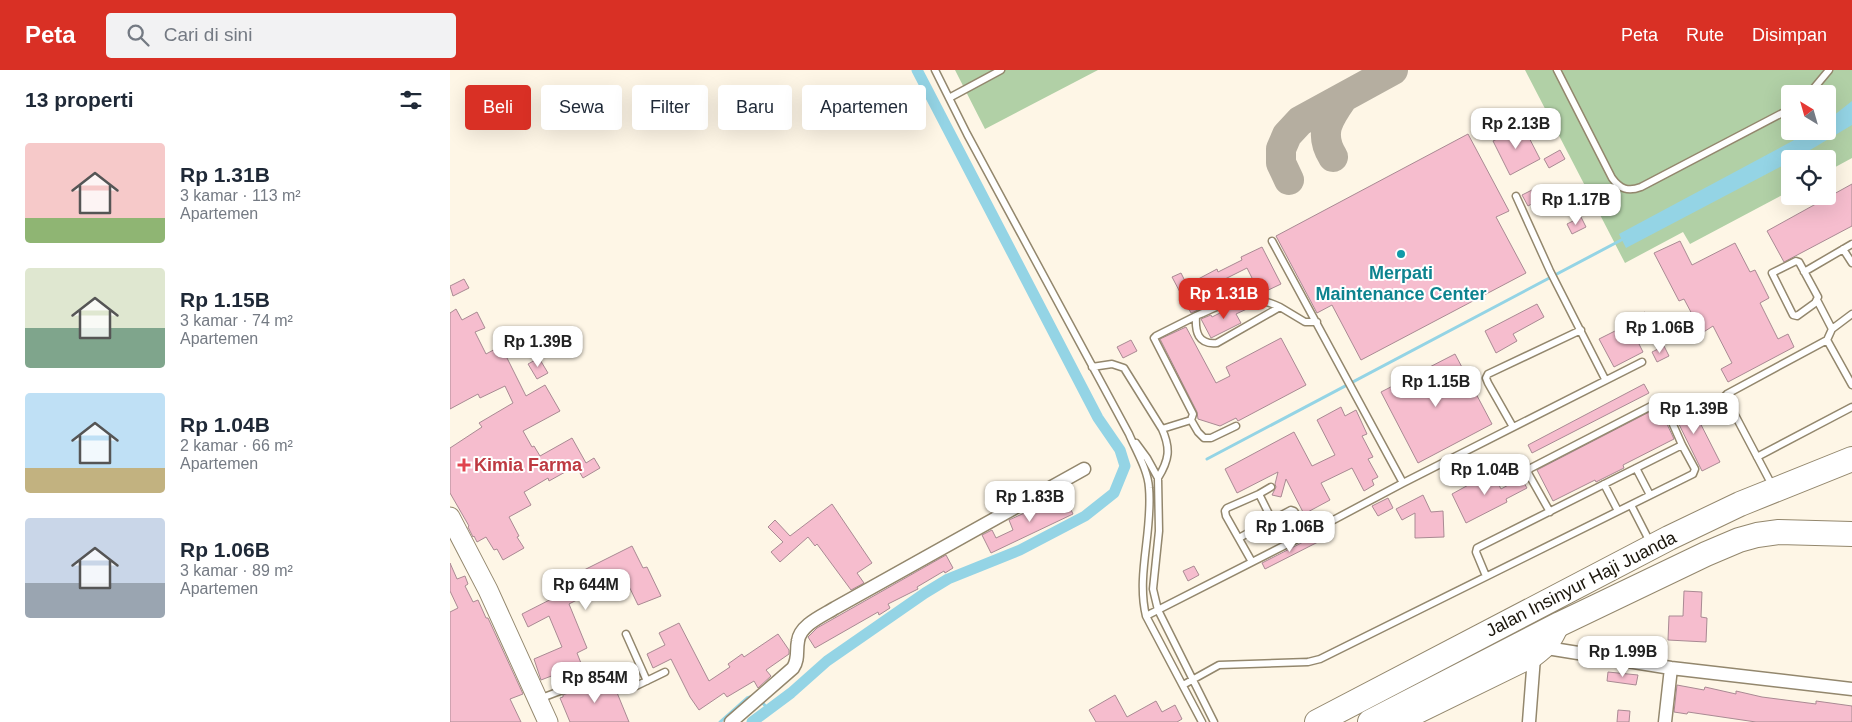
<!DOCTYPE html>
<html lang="id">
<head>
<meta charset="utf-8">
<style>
  :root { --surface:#fff; --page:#f2f2f3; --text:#1f2937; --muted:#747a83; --accent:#d93025 }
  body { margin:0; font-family:Arial,sans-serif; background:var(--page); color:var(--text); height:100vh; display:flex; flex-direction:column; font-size:19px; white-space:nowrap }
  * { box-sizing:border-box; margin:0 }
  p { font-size:16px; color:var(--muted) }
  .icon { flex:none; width:28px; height:28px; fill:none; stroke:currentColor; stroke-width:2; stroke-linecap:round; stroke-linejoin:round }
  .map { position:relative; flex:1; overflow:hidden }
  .sheet { display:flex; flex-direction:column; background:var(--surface); width:450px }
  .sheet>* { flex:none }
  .guide { position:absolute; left:15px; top:15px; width:475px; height:45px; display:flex; gap:10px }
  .needle { width:32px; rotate:323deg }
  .fabs { position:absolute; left:1331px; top:15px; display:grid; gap:10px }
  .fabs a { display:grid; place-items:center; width:55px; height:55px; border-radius:5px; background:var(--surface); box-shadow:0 5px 20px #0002; font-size:25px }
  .price { position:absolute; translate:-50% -42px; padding:0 11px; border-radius:10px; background:#fff; color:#222; font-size:16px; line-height:32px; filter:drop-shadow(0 1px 2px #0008) }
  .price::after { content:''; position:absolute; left:50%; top:30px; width:15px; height:11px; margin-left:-8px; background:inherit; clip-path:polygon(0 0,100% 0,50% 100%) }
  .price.current { background:var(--accent); color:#fff }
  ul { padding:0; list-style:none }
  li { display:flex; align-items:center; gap:15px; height:125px; padding:0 25px }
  li span { display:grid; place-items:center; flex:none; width:140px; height:100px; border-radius:5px; color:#555 }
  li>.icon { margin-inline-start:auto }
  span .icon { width:60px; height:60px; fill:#fffc; stroke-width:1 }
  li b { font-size:21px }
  h2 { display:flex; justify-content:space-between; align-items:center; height:60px; padding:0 25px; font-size:21px }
  .tag { padding:0 18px; border-radius:5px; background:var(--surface); box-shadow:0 5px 20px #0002; font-size:18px; line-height:45px }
  .tag.current { background:var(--accent); color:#fff }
  header { display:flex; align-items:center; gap:30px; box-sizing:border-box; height:70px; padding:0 25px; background:var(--accent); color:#fff }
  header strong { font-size:24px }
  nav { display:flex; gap:28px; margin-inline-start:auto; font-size:18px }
  .search { width:350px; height:45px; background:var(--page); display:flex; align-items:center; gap:12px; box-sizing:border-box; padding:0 18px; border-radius:5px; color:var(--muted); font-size:19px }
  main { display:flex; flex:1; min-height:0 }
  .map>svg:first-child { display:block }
  .green { fill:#b1d0a6; fill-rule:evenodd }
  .water { fill:#94d4e5 }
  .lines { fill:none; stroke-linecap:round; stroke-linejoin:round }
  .stream { stroke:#94d4e5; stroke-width:3 }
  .canal { stroke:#94d4e5; stroke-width:11 }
  .taxiway { stroke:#b5aea0; stroke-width:30 }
  .building { fill:#f6bdce; stroke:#a98a93 }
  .lane-casing { stroke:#93876d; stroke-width:9 }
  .street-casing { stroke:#93876d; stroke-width:15 }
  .secondary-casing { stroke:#93876d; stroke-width:21 }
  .highway-casing { stroke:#93876d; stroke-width:26 }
  .lane { stroke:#fff; stroke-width:6 }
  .street { stroke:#fff; stroke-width:12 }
  .secondary { stroke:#fff; stroke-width:19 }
  .highway { stroke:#fff; stroke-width:24 }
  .culture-dot { fill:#0f9aa8; stroke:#fff; stroke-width:2 }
  .health-dot { fill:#e0444e; stroke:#fff; stroke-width:2 }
  .labels { text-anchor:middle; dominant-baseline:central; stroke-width:4; stroke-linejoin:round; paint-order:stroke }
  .culture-label { font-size:18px; font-weight:bold; fill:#0d838f; stroke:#fff }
  .health-label { font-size:18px; font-weight:bold; fill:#be3a42; stroke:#fff; text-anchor:start }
  .street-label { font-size:18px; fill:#1b160c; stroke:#fff }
</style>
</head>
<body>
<header>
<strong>Peta</strong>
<div class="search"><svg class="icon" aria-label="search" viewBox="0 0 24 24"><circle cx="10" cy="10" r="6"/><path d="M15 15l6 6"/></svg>Cari di sini</div>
<nav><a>Peta</a><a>Rute</a><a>Disimpan</a></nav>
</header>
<main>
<section class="sheet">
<h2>13 properti<svg class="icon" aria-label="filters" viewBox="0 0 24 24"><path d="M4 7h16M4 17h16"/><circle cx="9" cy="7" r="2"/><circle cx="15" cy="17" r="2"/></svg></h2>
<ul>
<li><span style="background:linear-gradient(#f6c9c9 75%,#8fb573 0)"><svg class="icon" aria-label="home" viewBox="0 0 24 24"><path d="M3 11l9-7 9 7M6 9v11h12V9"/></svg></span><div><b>Rp 1.31B</b><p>3 kamar · 113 m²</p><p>Apartemen</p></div></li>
<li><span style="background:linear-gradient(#dfe7d0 60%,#7fa58c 0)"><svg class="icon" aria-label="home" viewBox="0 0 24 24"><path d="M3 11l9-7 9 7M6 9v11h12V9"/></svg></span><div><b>Rp 1.15B</b><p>3 kamar · 74 m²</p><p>Apartemen</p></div></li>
<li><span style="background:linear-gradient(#bfe0f5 75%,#c2b280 0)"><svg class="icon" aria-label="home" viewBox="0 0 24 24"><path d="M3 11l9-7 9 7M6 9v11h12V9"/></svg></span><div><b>Rp 1.04B</b><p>2 kamar · 66 m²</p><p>Apartemen</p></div></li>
<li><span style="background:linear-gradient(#c9d6e8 65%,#9aa5b1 0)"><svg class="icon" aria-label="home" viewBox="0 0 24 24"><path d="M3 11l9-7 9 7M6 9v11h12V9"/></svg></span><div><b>Rp 1.06B</b><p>3 kamar · 89 m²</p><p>Apartemen</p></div></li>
</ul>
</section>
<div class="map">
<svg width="1402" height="652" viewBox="0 0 1402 652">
  <rect width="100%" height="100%" fill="#fef6e6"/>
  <path class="green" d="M 505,0 L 648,0 L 535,59 Z
    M 1075,0 L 1402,0 L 1402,88 L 1378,101 L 1378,89 L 1340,89 L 1340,121 L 1240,174 L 1233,162 L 1175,193 ZM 1340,24 L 1378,24 L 1378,61 L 1340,61 Z"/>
  <path class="water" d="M 1402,31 L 1402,55 L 1345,89 L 1340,89 L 1340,92 L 1332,96 L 1176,178 L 1169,164 L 1361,61 L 1378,61 L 1378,50 Z"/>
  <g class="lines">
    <path class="stream" d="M 757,389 L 1175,168
      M 311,631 L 319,640
      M 270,652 L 297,628 L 303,626"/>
    <path class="canal" d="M 302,652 L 341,623 L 377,591 L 475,523 L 498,509 L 570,480 L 635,446 L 664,423 L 675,396 L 670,380 L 648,348 L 467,0"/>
    <path class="taxiway" d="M 883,87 C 868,63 879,48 893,28
      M 839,110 L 831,93 L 831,79 L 837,65 L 850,51 L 943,0"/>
  </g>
  <path class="building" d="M 1073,56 L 1090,89 L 1060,105 L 1043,71 Z
    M 1018,64 L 1059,141 L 1046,147 L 1076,203 L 911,290 L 882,235 L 867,243 L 826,166 Z
    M 1110,80 L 1115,89 L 1099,98 L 1094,89 Z
    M 1402,114 L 1402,156 L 1334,192 L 1317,161 Z
    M 1088,117 L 1094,127 L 1078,136 L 1072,125 Z
    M 1131,147 L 1136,157 L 1122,164 L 1117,154 Z
    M 1230,171 L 1242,195 L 1285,173 L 1300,202 L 1305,200 L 1319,228 L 1310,233 L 1328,269 L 1338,264 L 1344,277 L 1278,312 L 1271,299 L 1282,293 L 1263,256 L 1252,263 L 1234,229 L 1229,231 L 1204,183 Z
    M 812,177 L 831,214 L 810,224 L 797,198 L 773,210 L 776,216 L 753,228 L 757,236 L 741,243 L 722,207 L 731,203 L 737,215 L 767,199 L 768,202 L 792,190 L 791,187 Z
    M 14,209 L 19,218 L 3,226 L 0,216 Z
    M 797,233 L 799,238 L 786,244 L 791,253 L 761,268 L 751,249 L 761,245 L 762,247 L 784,236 Z
    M 1087,234 L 1094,247 L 1063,264 L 1067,271 L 1046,283 L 1035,261 Z
    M 6,239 L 12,250 L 27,242 L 35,258 L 25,262 L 36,284 L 51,276 L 76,326 L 95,315 L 110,341 L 73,361 L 82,377 L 84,376 L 90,386 L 122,368 L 136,393 L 144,388 L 150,398 L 133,408 L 126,396 L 99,411 L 98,408 L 76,421 L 74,422 L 81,435 L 59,447 L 69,466 L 67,467 L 74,478 L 53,490 L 47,479 L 44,480 L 36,467 L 27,472 L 24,466 L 23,467 L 18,457 L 19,456 L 0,423 L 0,378 L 32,357 L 29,353 L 63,333 L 55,316 L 30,328 L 28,324 L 0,339 L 0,243 Z
    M 1195,242 L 1201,254 L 1184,264 L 1193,282 L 1164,297 L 1149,269 L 1185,251 L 1184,248 Z
    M 736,257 L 766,313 L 780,306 L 776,297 L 831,268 L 856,315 L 788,351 L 786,348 L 770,356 L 748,349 L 747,342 L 710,269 Z
    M 681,270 L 687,281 L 673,288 L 667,277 Z
    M 1214,276 L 1219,286 L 1207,292 L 1202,282 Z
    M 1005,284 L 1042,354 L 968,393 L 931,322 Z
    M 89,288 L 98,303 L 87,309 L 78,294 Z
    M 1194,314 L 1199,323 L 1082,383 L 1078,375 Z
    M 1225,325 L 1232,339 L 1241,335 L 1270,392 L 1252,401 L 1217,330 Z
    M 891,337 L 895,346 L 906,340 L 917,364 L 912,366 L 923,387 L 918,389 L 928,407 L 922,410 L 924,415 L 914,421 L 902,398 L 871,413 L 880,430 L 854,444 L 836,409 L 831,427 L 822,425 L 826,417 L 825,414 L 828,402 L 787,423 L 775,399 L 844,362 L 862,396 L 885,385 L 867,350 Z
    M 1209,337 L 1224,369 L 1173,395 L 1174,398 L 1146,412 L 1145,410 L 1103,431 L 1087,400 Z
    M 1042,402 L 1051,419 L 1071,408 L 1077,418 L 1056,429 L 1057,432 L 1016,453 L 1002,424 Z
    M 614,425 L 623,444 L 541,483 L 532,465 L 542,460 L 546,468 L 563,460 L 559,450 Z
    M 973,425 L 981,442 L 993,441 L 994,467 L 965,468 L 965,443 L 952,450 L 946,439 Z
    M 938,428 L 943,438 L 928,446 L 922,436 Z
    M 382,434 L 422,493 L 407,503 L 414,513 L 401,520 L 367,474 L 365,476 L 358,467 L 330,492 L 321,482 L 333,472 L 318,457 L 325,450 L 340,466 Z
    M 865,466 L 868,472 L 815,499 L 812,493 Z
    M 182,476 L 193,498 L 197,497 L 211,526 L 188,535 L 174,506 L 119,534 L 137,578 L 127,583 L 136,606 L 109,616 L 104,605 L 91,610 L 84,589 L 112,577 L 99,546 L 78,557 L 72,544 L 123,518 L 118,508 Z
    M 496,485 L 503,498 L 495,503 L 494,501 L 467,517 L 468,519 L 438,534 L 440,538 L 429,545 L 428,542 L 365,578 L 358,567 L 367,558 Z
    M 0,493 L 7,509 L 15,506 L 18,514 L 15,516 L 23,532 L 28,530 L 36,548 L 38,548 L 73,624 L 60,629 L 71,652 L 0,652 L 0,542 L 8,538 L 0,521 Z
    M 744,496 L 749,505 L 738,511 L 733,501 Z
    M 1234,521 L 1252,522 L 1251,547 L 1257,548 L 1256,572 L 1218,570 L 1219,546 L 1233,546 Z
    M 229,553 L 259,611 L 280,597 L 278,594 L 292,584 L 294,587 L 328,564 L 339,580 L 339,584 L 316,600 L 321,606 L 308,618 L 304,611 L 277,627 L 274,623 L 249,640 L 240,627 L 221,589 L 203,598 L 197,584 L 215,575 L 209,563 Z
    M 1158,602 L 1188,605 L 1186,615 L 1157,611 Z
    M 158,608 L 161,608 L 179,652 L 120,652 L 110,628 L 113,627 L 113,625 Z
    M 1227,615 L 1254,620 L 1255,617 L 1286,624 L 1286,621 L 1312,627 L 1366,634 L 1366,631 L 1402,636 L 1402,652 L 1306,652 L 1238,642 L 1237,644 L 1224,642 Z
    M 665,625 L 677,647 L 706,631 L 712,642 L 725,635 L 732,649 L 727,652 L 646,652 L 639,640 Z
    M 1168,640 L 1180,641 L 1179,652 L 1167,652 Z"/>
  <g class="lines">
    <defs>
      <path id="lane" d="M 485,0 L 517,64 L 679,364 C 686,381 698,400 699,418 C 703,461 686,505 696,546 L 752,652
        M 1107,0 L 1162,108 C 1170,119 1178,122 1191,117 L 1340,39
        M 1359,24 L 1379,0
        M 499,28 L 551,0
        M 1066,126 L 1100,201 L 1155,309
        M 822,171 L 953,413
        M 1393,179 L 1402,193
        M 1346,191 L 1349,192 L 1368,227 L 1365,233 L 1347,246 L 1343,245 L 1322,203 Z
        M 1354,202 L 1402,174
        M 1367,230 L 1382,259
        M 830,237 C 792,220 781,231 746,246 C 745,262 748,275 767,273 L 830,237 L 855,252 L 867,252
        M 1377,270 L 1402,315
        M 642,297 L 662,294 L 674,298 L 712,359 C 721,379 719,390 708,408
        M 741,350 L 748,362 L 754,368 L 761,368 L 786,356
        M 1063,357 L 1038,313 L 1036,308 L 1038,304 L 1131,260
        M 712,359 L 741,350 L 743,344 L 704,268 L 706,266 L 746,246
        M 686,373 L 697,388 L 708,408 L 709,461 L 703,519 L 708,540 L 764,652
        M 1307,387 L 1402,337
        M 1186,398 L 1200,425
        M 1154,414 L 1168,441
        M 1323,417 L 1275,326 L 1277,324 L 1377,270 L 1382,259 L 1402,244
        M 1181,435 L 1201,474
        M 822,450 L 841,440 L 844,441 L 859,463
        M 789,468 L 822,450 L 809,424
        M 802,492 L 776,446 L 775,441 L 777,438 L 809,424 L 821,417
        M 1036,506 L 1026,482 L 1027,478 L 1232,375
        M 696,546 L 859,463 L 953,413 L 1192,292
        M 176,564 L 197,611
        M 733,615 L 769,595 L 858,592 L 870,589 L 1243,404 L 1245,399 L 1232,375 L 1214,334 L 1209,332 L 1079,399 L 1078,403 L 1100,442
        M 89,629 L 157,603 L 166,604 L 182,618 L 215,602"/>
      <path id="street" d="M 1097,578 L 1221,598 L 1402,619
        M 281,652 L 343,598 C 349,589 346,581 348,571 C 350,555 372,546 385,538 L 634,399
        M 1079,652 L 1084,587
        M 1215,652 L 1221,598"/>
      <path id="secondary" d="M 0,447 L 38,520 L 98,652
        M 951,652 L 1084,587 C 1099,576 1103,570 1110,554"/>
      <path id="highway" d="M 867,652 L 1219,468 L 1290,434 L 1402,389
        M 920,652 L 1110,554 L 1256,484 L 1289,470 L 1307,465 L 1329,462 L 1402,464"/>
    </defs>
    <use href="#lane" class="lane-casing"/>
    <use href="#street" class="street-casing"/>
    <use href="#secondary" class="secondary-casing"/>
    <use href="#highway" class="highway-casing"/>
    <use href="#lane" class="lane"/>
    <use href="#street" class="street"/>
    <use href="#secondary" class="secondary"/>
    <use href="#highway" class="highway"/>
  </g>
  <circle class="culture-dot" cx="951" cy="184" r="5"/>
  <path class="health-dot" d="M11.5 387.5h5v5h5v5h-5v5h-5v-5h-5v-5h5z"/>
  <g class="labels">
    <g class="culture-label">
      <text x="951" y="203">Merpati<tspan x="951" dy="21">Maintenance Center</tspan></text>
    </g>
    <g class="health-label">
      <text x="24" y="395">Kimia Farma</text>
    </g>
    <g class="street-label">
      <text transform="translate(1131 514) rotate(-27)">Jalan Insinyur Haji Juanda</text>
    </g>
  </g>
</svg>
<div class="fabs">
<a><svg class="needle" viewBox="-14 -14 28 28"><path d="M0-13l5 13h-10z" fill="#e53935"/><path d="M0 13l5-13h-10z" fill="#747a83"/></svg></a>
<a><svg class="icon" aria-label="locate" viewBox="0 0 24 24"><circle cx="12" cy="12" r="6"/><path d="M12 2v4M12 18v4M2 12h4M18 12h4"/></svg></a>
</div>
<b class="price" style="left:1066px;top:80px">Rp 2.13B</b>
<b class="price" style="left:1126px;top:156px">Rp 1.17B</b>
<b class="price current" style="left:774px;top:250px">Rp 1.31B</b>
<b class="price" style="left:1210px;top:284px">Rp 1.06B</b>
<b class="price" style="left:88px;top:298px">Rp 1.39B</b>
<b class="price" style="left:986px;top:338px">Rp 1.15B</b>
<b class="price" style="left:1244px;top:365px">Rp 1.39B</b>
<b class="price" style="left:1035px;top:426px">Rp 1.04B</b>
<b class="price" style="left:580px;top:453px">Rp 1.83B</b>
<b class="price" style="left:840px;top:483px">Rp 1.06B</b>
<b class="price" style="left:136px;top:541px">Rp 644M</b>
<b class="price" style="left:1173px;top:608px">Rp 1.99B</b>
<b class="price" style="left:145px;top:634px">Rp 854M</b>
<div class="guide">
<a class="tag current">Beli</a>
<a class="tag">Sewa</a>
<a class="tag">Filter</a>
<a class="tag">Baru</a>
<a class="tag">Apartemen</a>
</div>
</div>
</main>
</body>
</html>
